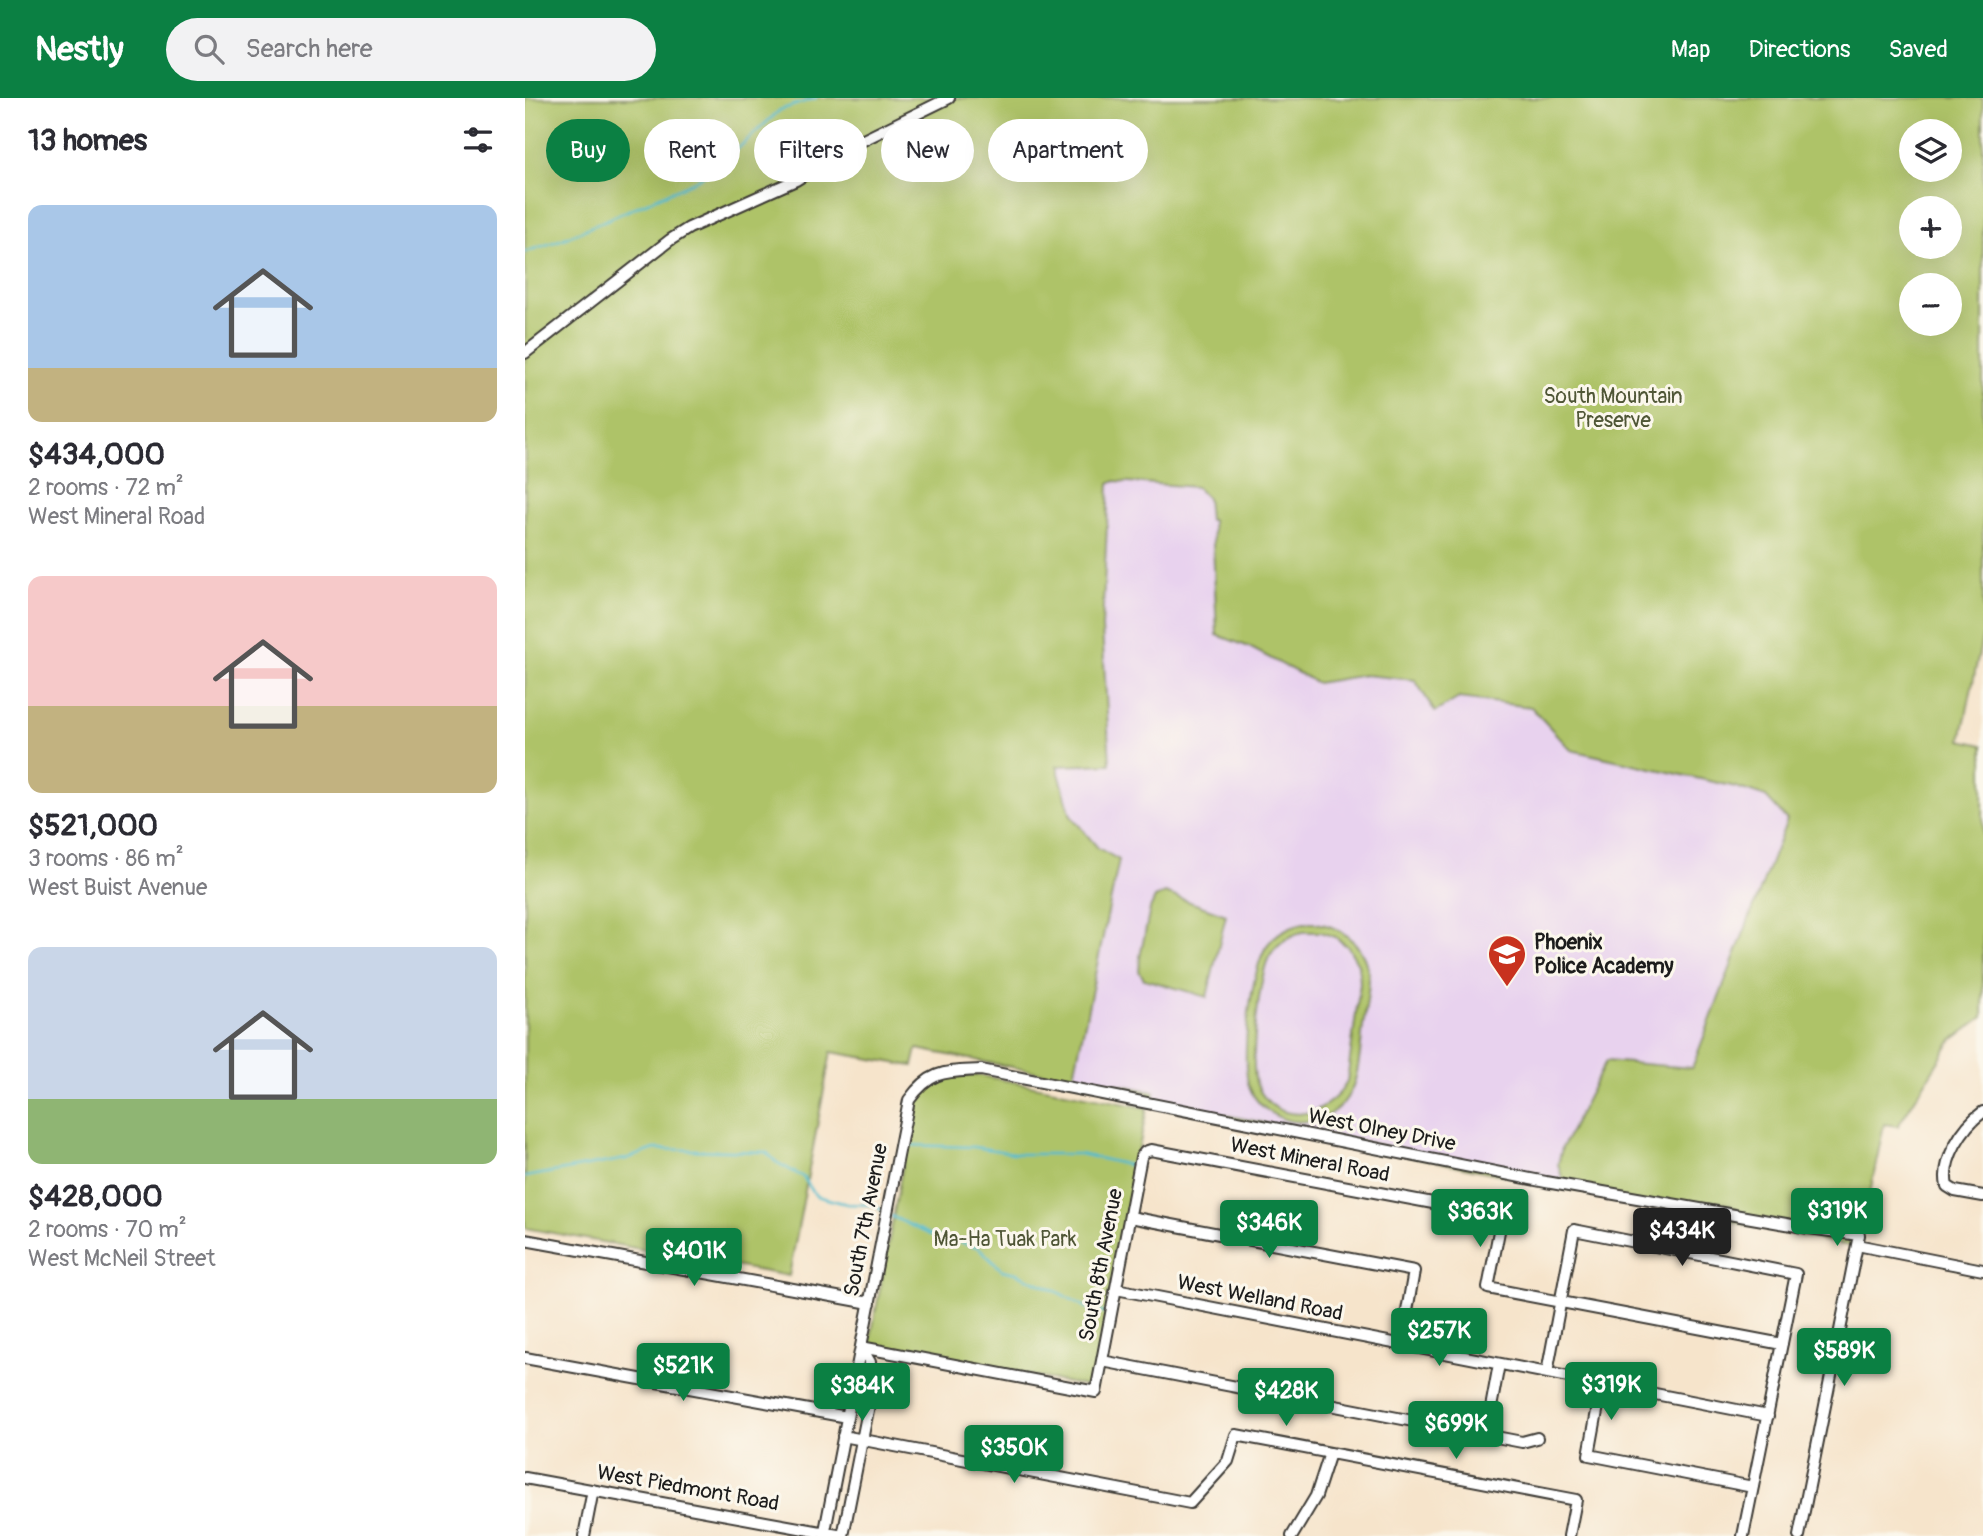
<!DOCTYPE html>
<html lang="en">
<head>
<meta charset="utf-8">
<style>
  :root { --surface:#fff; --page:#f2f2f3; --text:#2b2b33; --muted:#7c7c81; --accent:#0b8043 }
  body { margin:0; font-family:Pangolin,sans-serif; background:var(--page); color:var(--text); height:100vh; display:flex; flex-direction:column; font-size:26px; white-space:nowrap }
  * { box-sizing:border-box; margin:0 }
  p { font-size:23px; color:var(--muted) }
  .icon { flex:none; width:38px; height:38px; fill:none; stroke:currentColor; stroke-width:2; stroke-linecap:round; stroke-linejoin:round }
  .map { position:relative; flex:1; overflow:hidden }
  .panel { display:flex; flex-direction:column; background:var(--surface); width:525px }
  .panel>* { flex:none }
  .guide { position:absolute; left:21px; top:21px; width:665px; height:63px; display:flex; gap:14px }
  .fabs { position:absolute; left:1374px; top:21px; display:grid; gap:14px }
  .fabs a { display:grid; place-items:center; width:63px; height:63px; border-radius:50%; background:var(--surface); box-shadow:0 7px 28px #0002; font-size:35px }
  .price { position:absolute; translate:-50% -60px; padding:0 16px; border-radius:7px; background:var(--accent); color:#fff; font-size:23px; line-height:46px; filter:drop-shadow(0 2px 4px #0008) }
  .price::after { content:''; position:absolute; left:50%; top:42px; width:21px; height:16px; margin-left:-10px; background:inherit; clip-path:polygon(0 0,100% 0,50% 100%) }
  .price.selected { background:#222; color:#fff }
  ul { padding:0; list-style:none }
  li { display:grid; align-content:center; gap:14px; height:371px; padding:0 28px }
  li span { display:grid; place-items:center; height:217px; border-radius:14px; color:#555 }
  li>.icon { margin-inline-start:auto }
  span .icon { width:126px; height:126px; fill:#fffc; stroke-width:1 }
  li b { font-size:30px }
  h2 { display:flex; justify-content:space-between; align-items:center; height:84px; padding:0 28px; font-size:30px }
  .tag { padding:0 24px; border-radius:32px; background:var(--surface); box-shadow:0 7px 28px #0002; font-size:24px; line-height:63px }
  .tag.selected { background:var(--accent); color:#fff }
  header { display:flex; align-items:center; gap:42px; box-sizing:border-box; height:98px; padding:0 35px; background:var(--accent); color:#fff }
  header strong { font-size:33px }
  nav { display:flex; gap:38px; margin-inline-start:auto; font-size:24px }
  .search { width:490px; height:63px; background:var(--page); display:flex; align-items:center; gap:18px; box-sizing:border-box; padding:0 24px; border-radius:38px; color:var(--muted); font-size:26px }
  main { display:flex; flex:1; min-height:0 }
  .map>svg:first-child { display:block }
  .built { fill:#e8d2ee }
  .green { fill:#aec367; stroke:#657042; stroke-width:2; fill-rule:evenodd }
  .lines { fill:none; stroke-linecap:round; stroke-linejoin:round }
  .stream { stroke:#51bbcd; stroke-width:2.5 }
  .minor-casing { stroke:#3d3a36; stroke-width:14 }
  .minor { stroke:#fff; stroke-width:10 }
  .labels { text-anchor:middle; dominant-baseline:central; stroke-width:6; stroke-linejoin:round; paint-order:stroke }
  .park-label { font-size:21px; fill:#4f5636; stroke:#fbf7ec }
  .poi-label { font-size:21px; font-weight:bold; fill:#1c1c1c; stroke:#fbf7ec; text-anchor:start }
  .street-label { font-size:21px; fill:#1c1c1c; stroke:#fbf7ec }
</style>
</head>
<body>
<header>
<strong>Nestly</strong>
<div class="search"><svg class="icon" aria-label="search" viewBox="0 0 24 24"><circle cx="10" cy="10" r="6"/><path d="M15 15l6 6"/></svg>Search here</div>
<nav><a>Map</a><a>Directions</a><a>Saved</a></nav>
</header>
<main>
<section class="panel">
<h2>13 homes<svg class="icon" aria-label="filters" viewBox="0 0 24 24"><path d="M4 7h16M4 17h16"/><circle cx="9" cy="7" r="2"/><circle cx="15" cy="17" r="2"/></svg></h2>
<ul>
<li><span style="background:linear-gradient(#a9c7e8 75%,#c2b280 0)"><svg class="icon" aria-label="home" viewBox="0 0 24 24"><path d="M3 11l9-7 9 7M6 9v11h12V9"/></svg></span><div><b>$434,000</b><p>2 rooms · 72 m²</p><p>West Mineral Road</p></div></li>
<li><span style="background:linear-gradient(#f6c9c9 60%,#c2b280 0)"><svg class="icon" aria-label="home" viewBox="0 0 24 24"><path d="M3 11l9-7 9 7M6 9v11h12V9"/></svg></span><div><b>$521,000</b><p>3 rooms · 86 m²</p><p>West Buist Avenue</p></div></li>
<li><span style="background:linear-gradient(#c9d6e8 70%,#8fb573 0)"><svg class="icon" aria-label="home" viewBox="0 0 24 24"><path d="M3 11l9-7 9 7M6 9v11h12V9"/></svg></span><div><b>$428,000</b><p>2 rooms · 70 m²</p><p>West McNeil Street</p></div></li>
</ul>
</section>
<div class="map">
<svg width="1458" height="1438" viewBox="0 0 1458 1438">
  <rect width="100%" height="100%" fill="#fbf7ec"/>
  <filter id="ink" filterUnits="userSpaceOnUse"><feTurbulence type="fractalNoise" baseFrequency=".0143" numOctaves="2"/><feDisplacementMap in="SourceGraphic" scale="14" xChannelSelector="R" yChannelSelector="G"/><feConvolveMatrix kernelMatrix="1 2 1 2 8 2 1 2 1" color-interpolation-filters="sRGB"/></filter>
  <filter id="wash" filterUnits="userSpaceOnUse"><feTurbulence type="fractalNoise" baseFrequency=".00686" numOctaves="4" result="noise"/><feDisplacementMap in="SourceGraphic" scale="28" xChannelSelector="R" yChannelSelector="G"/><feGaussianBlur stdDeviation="1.57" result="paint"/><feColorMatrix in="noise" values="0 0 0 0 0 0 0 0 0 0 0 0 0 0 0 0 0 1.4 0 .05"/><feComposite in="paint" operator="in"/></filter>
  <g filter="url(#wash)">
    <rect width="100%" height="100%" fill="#f6e4cb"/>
    <path class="built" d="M 584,380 L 685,385 L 693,537 L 724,549 L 792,585 L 840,577 L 890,582 L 934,600 L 1006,609 L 1046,652 L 1211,689 L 1241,699 L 1262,722 L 1167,971 L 1038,1084 L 628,1003 L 630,994 L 549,977 L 594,762 L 573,750 L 546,718 L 532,667 L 585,666 L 577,529 Z"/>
    <path class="green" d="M 0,0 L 1458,0 L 1458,536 L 1436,642 L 1458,647 L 1458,919 L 1427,942 L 1373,1028 L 1359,1026 L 1334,1150 L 625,1005 L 623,995 L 392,951 L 388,968 L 306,954 L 264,1178 L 0,1130 ZM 1386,33 L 1424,33 L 1424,72 L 1386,72 ZM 1386,110 L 1424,110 L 1424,149 L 1386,149 ZM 1386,187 L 1424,187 L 1424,226 L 1386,226 ZM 590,383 L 671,389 L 682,400 L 684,422 L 687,422 L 692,537 L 724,549 L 792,585 L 840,577 L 890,582 L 910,614 L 934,600 L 1006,609 L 1046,652 L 1211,689 L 1241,699 L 1262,722 L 1167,970 L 1081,963 L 1037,1050 L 1033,1066 L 1038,1083 L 628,1003 L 630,994 L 549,977 L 594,762 L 573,750 L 546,718 L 532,668 L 585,666 L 577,529 L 584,386 Z
      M 640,795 L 701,817 L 682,899 L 619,881 L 614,873 L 615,859 L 625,811 L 630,800 Z
      M 779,825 C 813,823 842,846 844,881 C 844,896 840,913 838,929 C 834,961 835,1001 802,1018 C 790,1023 778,1025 765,1023 C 748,1019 732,1007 725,991 C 714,967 726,867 743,846 C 752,834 765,828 779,825 ZM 778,834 L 796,834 L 810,839 L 823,849 L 833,866 L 835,885 L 822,984 C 801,1021 751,1030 732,987 C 724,969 734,877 744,859 C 752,845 763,838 778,834 Z
      M 453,977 L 622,1010 L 568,1283 L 565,1289 L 347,1247 L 345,1244 L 388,1012 C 404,978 419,979 453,977 Z"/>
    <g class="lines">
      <path class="stream" d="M 0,154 L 38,141 L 168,84 L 194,68 L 255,12 L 291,0
        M 379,1047 L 449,1049 L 495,1056 L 555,1056 L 612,1069
        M 0,1079 L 101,1061 L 130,1051 L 241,1054 L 251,1064 L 278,1079 L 291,1098 L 322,1106 L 350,1107 L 360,1115
        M 366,1118 L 406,1137 L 453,1149 L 477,1172 L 491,1175 L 529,1192 L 564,1211 L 583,1216"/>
    </g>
  </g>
  <g filter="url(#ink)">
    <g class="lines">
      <defs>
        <path id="minor" d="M 0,255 L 145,142 L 164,130 L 271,82 L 322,50 L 424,0
          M 1458,1014 C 1438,1028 1416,1062 1422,1088 L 1430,1093 L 1458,1098
          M 605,1119 L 889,1173 L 876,1247
          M 0,1142 L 345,1205
          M 1332,1147 L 1458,1172
          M 591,1191 L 1243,1318
          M 336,1249 L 571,1294 L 616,1059 L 620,1054 L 626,1052 L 977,1118 L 963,1190 L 1257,1246
          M 0,1260 L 322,1319
          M 577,1263 L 997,1344 L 1012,1340
          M 1022,1275 L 1049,1132 L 1271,1176 L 1218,1438
          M 1077,1286 L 1064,1357 L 1228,1389
          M 961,1337 L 974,1266
          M 318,1338 L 665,1405 L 703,1363 L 711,1337 L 1051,1402 L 1044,1438
          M 0,1380 L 318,1438
          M 59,1438 L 68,1392
          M 299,1438 L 384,1002 C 406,971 422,974 456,972 L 1021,1084 L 1284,1130 L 1334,1137 L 1274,1438
          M 318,1438 L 346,1297 L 345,1264 L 336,1249
          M 767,1438 L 791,1398 L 805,1355"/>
      </defs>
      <use href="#minor" class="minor-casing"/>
      <use href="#minor" class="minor"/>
    </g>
  </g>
  <defs>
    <symbol id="school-pin" viewBox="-11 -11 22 30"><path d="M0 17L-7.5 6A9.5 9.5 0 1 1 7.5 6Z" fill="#c8321e" stroke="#fbf7ec"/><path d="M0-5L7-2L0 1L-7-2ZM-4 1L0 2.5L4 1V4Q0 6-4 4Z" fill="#fff"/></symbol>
  </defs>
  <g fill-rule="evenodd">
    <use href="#school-pin" x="960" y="834" width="44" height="60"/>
  </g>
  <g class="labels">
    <g class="park-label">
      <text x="1088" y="298">South Mountain<tspan x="1088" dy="24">Preserve</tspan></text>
      <text x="480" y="1141">Ma-Ha Tuak Park</text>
    </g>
    <g class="poi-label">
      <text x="1009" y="844">Phoenix<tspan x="1009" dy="24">Police Academy</tspan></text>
    </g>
    <g class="street-label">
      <text transform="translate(857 1032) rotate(11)">West Olney Drive</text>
      <text transform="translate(785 1062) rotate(11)">West Mineral Road</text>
      <text transform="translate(341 1122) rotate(-79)">South 7th Avenue</text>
      <text transform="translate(576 1167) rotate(-79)">South 8th Avenue</text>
      <text transform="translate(735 1200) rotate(11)">West Welland Road</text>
      <text transform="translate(163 1390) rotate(10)">West Piedmont Road</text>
    </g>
  </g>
</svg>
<div class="fabs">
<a><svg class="icon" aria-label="layers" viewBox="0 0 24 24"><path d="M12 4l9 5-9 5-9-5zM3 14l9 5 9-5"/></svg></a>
<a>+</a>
<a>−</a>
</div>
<b class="price" style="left:1312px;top:1150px">$319K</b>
<b class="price" style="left:955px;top:1151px">$363K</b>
<b class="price" style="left:744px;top:1162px">$346K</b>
<b class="price selected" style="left:1157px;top:1170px">$434K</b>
<b class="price" style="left:169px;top:1190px">$401K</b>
<b class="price" style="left:914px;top:1270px">$257K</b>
<b class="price" style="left:1319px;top:1290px">$589K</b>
<b class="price" style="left:158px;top:1305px">$521K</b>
<b class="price" style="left:1086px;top:1324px">$319K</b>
<b class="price" style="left:337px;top:1325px">$384K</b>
<b class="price" style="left:761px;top:1330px">$428K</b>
<b class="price" style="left:931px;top:1363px">$699K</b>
<b class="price" style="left:489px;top:1387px">$350K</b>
<div class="guide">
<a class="tag selected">Buy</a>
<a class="tag">Rent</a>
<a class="tag">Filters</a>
<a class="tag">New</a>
<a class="tag">Apartment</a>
</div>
</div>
</main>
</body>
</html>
